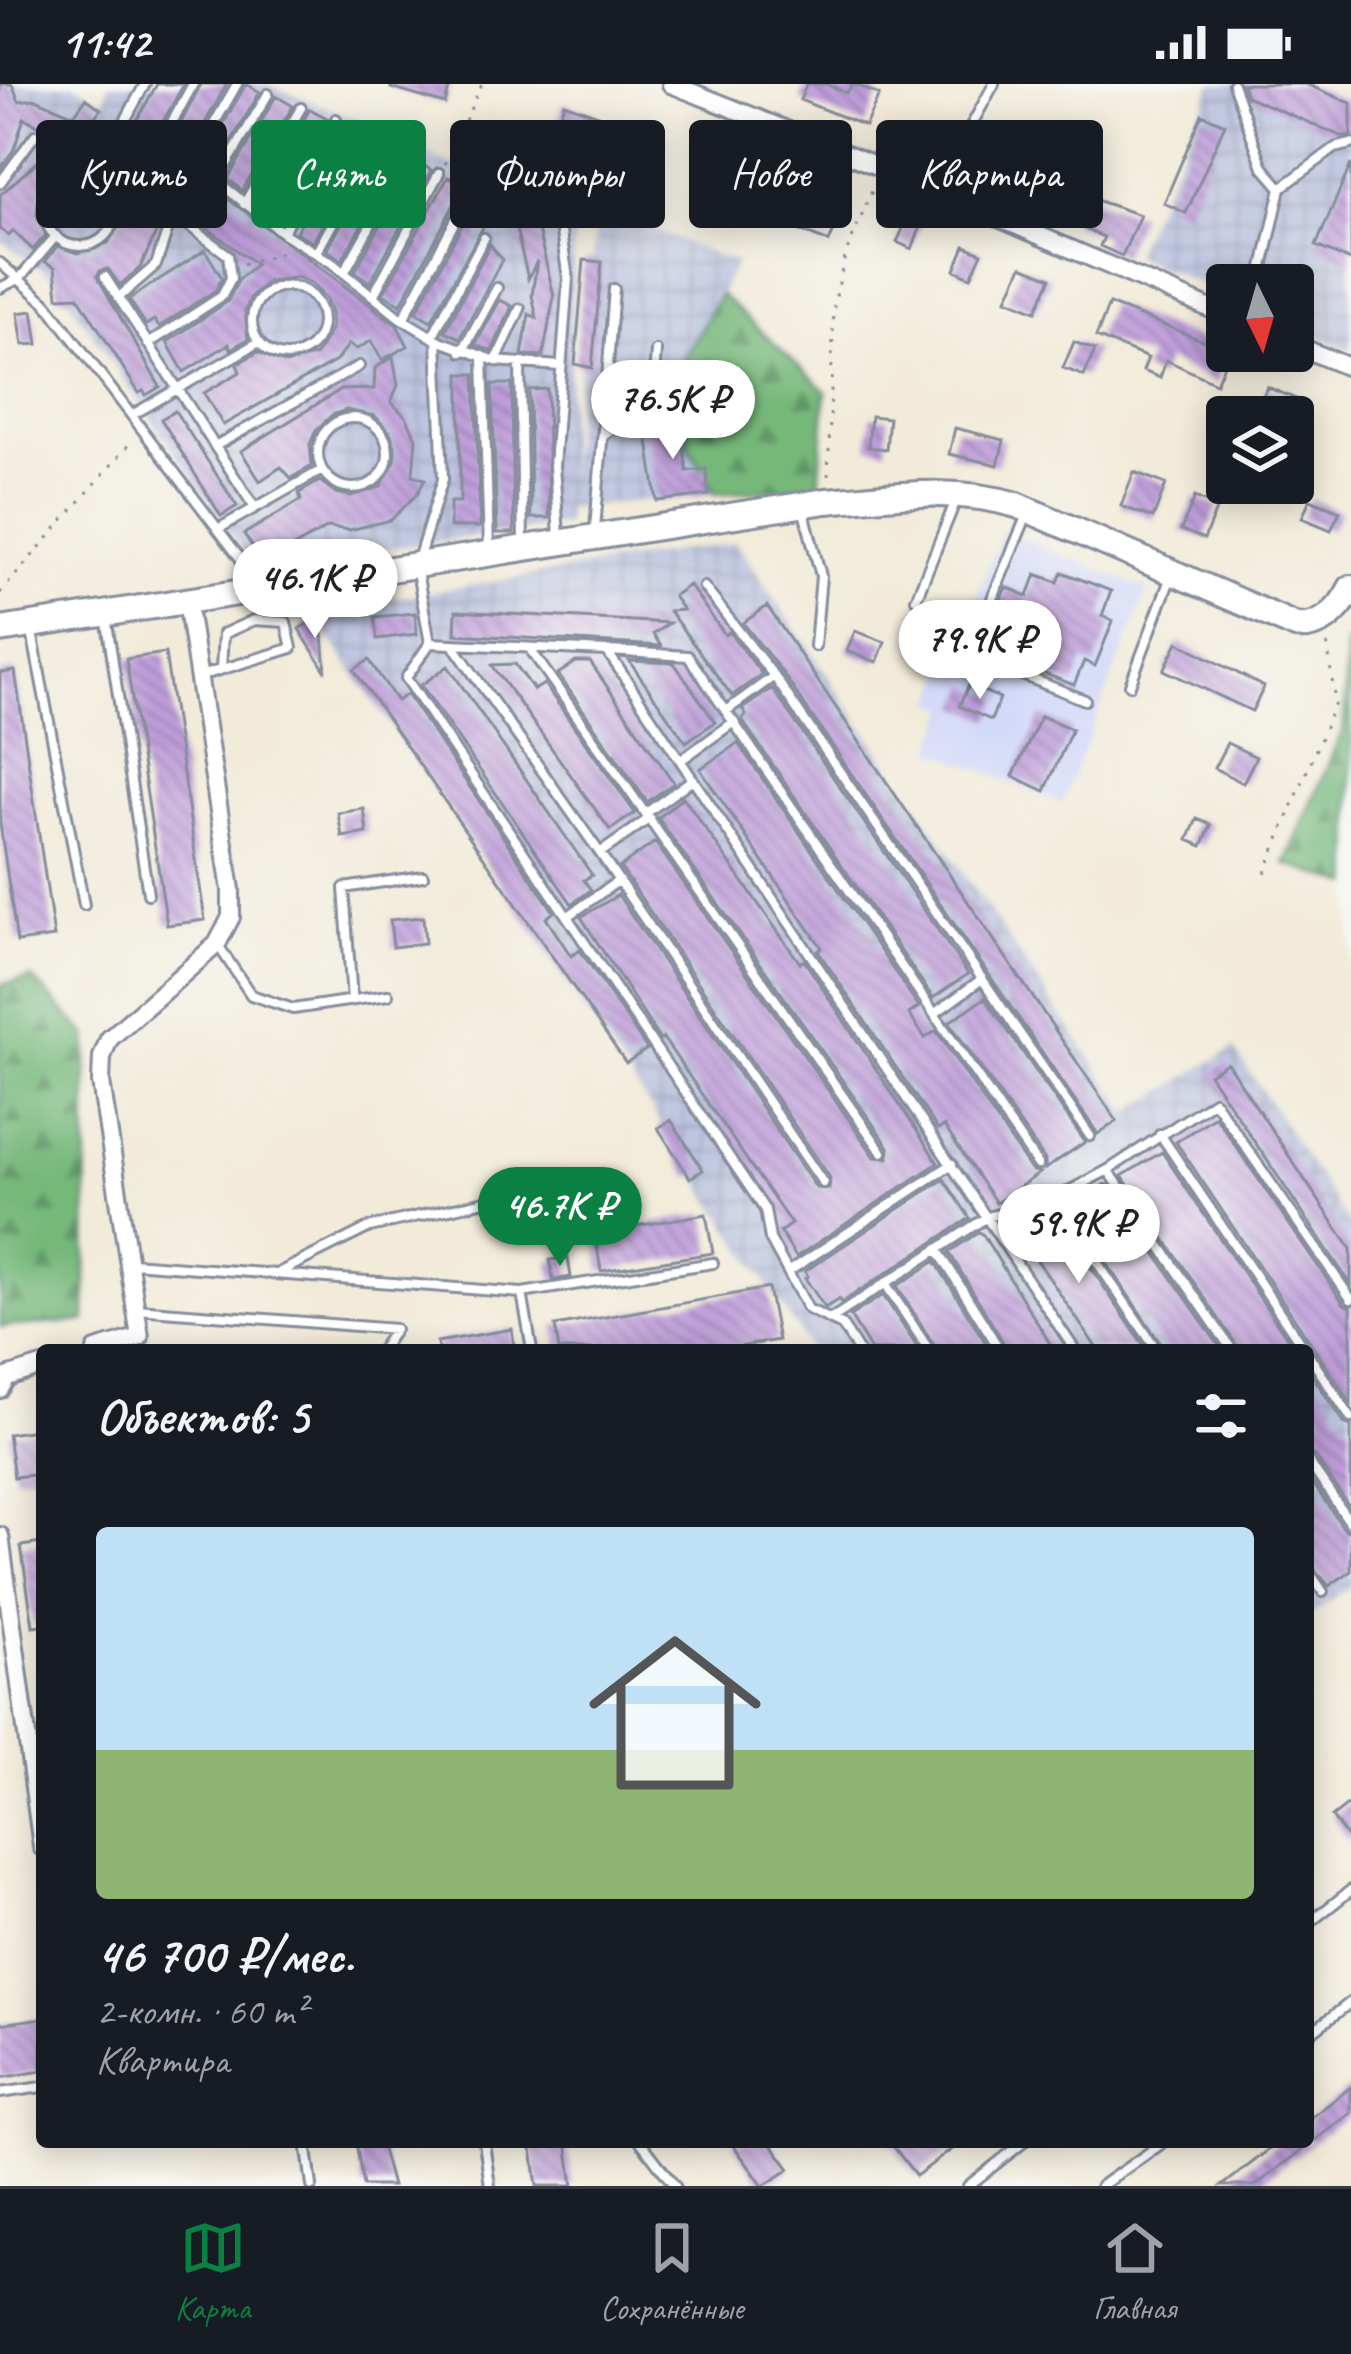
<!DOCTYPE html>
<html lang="ru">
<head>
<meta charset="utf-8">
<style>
  :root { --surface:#171b24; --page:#242831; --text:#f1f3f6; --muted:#9ea1a6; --line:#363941; --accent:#0b8043 }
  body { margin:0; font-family:Caveat,sans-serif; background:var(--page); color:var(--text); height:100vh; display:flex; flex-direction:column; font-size:45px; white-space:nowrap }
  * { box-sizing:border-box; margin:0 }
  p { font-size:39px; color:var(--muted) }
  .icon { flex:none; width:66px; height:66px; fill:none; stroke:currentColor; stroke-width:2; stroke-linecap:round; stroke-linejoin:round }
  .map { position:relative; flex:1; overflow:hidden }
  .details { position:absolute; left:36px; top:1260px; width:1278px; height:804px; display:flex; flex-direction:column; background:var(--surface); border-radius:12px; box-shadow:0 6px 30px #0003 }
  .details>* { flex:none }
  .hud { position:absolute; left:36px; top:36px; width:1281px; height:108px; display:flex; gap:24px }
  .needle { width:78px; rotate:175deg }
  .buttons { position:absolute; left:1206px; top:180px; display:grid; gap:24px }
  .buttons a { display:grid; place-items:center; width:108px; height:108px; border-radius:12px; background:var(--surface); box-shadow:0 6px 30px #0003; font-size:60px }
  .price { position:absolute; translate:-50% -102px; padding:0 27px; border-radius:42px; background:#fff; color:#222; font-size:39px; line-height:78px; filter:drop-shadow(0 3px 6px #0008) }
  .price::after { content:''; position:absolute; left:50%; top:72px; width:36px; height:27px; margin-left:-18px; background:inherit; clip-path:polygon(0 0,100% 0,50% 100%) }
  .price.on { background:var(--accent); color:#fff }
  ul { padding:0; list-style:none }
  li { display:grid; align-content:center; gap:24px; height:636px; padding:0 60px }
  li+li { border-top:3px solid var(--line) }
  li span { display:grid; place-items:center; height:372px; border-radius:12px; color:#555 }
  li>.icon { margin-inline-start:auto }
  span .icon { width:216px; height:216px; fill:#fffc; stroke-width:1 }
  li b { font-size:51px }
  h2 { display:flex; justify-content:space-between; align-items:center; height:144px; padding:0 60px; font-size:51px }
  .tag { padding:0 42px; border-radius:12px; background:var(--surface); box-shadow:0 6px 30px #0003; font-size:42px; line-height:108px }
  .tag.on { background:var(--accent); color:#fff }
  .status { display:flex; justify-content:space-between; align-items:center; height:84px; padding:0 60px; background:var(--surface); direction:ltr }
  .status svg { height:33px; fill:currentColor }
  .dock { display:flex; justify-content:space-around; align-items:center; height:168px; border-top:3px solid var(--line); background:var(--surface); font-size:33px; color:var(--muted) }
  .dock a { display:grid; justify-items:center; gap:6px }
  .dock .on { color:var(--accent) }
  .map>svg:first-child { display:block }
  .built { fill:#d3d9f9 }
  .industrial { fill:url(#industrial-grid) }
  .forest { fill:url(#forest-firs); stroke:#48746c; stroke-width:3 }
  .building { fill:url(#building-back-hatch) }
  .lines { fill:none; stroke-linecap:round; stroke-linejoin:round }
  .lane-casing { stroke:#868d9c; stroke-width:14 }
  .street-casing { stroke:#868d9c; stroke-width:22 }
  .secondary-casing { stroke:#868d9c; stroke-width:30 }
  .path { stroke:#868d9c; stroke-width:3; stroke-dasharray:3 9; stroke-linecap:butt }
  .lane { stroke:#fff; stroke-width:8 }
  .street { stroke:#fff; stroke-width:16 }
  .secondary { stroke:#fff; stroke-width:24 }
</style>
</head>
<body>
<div class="status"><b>11:42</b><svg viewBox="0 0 49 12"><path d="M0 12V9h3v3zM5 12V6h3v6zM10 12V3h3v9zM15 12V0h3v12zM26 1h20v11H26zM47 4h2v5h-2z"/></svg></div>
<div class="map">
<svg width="1351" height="2102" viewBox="0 0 1351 2102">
  <defs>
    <pattern id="industrial-grid" width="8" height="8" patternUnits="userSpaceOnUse" patternTransform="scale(3)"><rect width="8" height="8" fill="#bcc3de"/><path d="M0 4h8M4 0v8" fill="none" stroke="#a1a8c1"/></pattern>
    <pattern id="forest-firs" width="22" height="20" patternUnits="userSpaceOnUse" patternTransform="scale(3)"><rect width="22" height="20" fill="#76b87a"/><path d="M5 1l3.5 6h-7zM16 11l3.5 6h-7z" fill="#609667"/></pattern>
    <pattern id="building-back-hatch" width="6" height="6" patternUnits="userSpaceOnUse" patternTransform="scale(3)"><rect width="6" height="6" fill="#bf9dda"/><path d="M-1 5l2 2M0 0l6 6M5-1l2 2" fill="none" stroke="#9a80b4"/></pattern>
  </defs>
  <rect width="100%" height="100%" fill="#f6f6f2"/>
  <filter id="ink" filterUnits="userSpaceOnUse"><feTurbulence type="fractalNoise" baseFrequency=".00833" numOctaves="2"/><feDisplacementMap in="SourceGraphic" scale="24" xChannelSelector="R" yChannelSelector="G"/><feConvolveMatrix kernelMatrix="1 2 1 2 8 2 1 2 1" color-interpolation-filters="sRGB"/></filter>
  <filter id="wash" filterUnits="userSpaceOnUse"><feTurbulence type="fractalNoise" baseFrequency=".004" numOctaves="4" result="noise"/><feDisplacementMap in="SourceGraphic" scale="48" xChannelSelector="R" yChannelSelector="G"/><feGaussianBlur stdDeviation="2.7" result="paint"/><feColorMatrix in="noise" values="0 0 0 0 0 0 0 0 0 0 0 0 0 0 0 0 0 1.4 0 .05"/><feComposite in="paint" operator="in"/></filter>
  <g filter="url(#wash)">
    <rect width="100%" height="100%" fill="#f2ebd9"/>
    <path class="built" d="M 1003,447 L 1148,506 L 1062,719 L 932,666 L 949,624 L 934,618 Z"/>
    <path class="industrial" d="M 0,0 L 74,0 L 104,17 L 110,0 L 267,0 L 353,33 L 493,101 L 537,96 L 575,131 L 566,401 L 598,124 L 736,179 L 679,286 L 688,361 L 715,410 L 566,424 L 565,440 L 254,483 L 54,194 L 0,156 Z
      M 1213,0 L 1306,0 L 1351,19 L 1351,266 L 1293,240 L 1293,201 L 1227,201 L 1227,211 L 1132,171 Z
      M 736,458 L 1128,1029 L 1234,964 L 1351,1143 L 1351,1502 L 1308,1533 L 1308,1266 L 811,1266 L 541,859 L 308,522 L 421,510 Z"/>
    <path class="forest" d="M 720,210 L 826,307 L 819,402 L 715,410 L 688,361 L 678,286 Z
      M 1346,558 L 1351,559 L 1351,801 L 1285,780 L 1344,643 Z
      M 32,894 L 87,951 L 86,1237 L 0,1243 L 0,901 Z"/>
    <g id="blocks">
      <path class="building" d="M 0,0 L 12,0 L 19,17 L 36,15 L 74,31 L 86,14 L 101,25 L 94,34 L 118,55 L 110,68 L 134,89 L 162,90 L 171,96 L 175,90 L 199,93 L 397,241 L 408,262 L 382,276 L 371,257 L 357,265 L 349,260 L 336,277 L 223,341 L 204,309 L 240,288 L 237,280 L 258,268 L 286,280 L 316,271 L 331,245 L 331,229 L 326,215 L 311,199 L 297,193 L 267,198 L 251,213 L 245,227 L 248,255 L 231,265 L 229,260 L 184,288 L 167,258 L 227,218 L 239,195 L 256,180 L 178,123 L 151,116 L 145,121 L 145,129 L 162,136 L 140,184 L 120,201 L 108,185 L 100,187 L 97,192 L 160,303 L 146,311 L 143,307 L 139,309 L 78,212 L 58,213 L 55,183 L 45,178 L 58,162 L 78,169 L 108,159 L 123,133 L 119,104 L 103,88 L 89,82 L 59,87 L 43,101 L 38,115 L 37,131 L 46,151 L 33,166 L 13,147 L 9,152 L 0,145 L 0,111 L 46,70 L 73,59 L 24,34 L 14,65 L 0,85 Z
        M 157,0 L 184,0 L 152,57 L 132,45 Z
        M 201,0 L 227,0 L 188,69 L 170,60 Z
        M 246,0 L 260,8 L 215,85 L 202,77 Z
        M 392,0 L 450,0 L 445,20 L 391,4 Z
        M 807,0 L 826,0 L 846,9 L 854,0 L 879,11 L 865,42 L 800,16 Z
        M 1242,0 L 1306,0 L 1351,19 L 1351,52 L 1343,53 L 1246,12 Z
        M 276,12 L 293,22 L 242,107 L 228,95 Z
        M 564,19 L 598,31 L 587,62 L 553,50 Z
        M 310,25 L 327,34 L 273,130 L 255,117 Z
        M 1202,30 L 1225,40 L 1186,129 L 1164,119 Z
        M 355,42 L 372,52 L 313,158 L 296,148 Z
        M 633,53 L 652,61 L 642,84 L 624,76 Z
        M 387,59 L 402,68 L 342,176 L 327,166 Z
        M 985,62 L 998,68 L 990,88 L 976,82 Z
        M 416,77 L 431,86 L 370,199 L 355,187 Z
        M 1351,80 L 1351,177 L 1316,162 Z
        M 1032,82 L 1047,91 L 1030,121 L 1015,113 Z
        M 721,85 L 755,98 L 748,116 L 715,103 Z
        M 448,93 L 464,102 L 401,220 L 383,210 Z
        M 527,101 L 554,212 L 543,272 L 522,271 L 529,230 L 537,234 L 532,211 L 537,177 L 528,195 L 507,106 Z
        M 478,111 L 496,120 L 431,237 L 416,228 Z
        M 1084,112 L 1140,131 L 1122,172 L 1100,162 L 1104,153 L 1072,140 Z
        M 805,121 L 839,134 L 829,158 L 796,145 Z
        M 907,136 L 921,142 L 912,165 L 897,158 Z
        M 490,160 L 502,176 L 460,254 L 445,247 Z
        M 965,162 L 982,169 L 971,193 L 955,186 Z
        M 205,166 L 222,194 L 216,206 L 159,243 L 154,236 L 146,241 L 129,215 Z
        M 584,176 L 602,178 L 592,284 L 575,280 Z
        M 1022,182 L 1051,194 L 1036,227 L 1007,215 Z
        M 500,216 L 512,222 L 492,267 L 475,261 Z
        M 1109,220 L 1230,267 L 1216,299 L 1166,276 L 1160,294 L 1143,287 L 1148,274 L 1096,253 Z
        M 33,227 L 38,260 L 23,261 L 18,229 Z
        M 1074,258 L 1095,266 L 1084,292 L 1063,284 Z
        M 393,273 L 398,301 L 391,318 L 407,334 L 416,354 L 413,391 L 425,395 L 417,410 L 391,436 L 350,446 L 328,443 L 264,480 L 244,450 L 301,416 L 299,409 L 320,397 L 336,409 L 351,412 L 380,403 L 395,377 L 395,362 L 390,348 L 375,332 L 346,326 L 332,331 L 316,346 L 310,360 L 312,382 L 291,394 L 281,383 L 260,397 L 241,367 L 340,306 L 374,305 L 375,284 Z
        M 460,290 L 475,290 L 480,443 L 450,443 L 450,418 L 460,418 Z
        M 492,300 L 512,300 L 514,449 L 497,449 Z
        M 1267,303 L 1301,317 L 1294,333 L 1254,333 Z
        M 547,305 L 549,434 L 531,434 L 529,306 Z
        M 175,327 L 237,422 L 221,432 L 161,335 Z
        M 871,332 L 889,334 L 886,365 L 868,363 Z
        M 680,333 L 687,387 L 706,385 L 709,411 L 657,417 L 645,337 Z
        M 955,344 L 1004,356 L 998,381 L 949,370 Z
        M 1134,388 L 1166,400 L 1153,434 L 1121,422 Z
        M 1195,413 L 1217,423 L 1204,455 L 1181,446 Z
        M 1310,415 L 1340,427 L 1331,446 L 1302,434 Z
        M 1062,488 L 1111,507 L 1102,532 L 1113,537 L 1095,582 L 1084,577 L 1074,601 L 1037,587 L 1041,576 L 1003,561 L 999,571 L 980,564 L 1006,503 L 1028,512 L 1036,490 L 1058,498 Z
        M 689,501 L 725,551 L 729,548 L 762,590 L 732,612 L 669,527 L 683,526 L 673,512 Z
        M 767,522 L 1117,1037 L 1098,1050 L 781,587 L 743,539 Z
        M 456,527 L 526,531 L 669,539 L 653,550 L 661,562 L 455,550 Z
        M 415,529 L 417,550 L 377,555 L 375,533 Z
        M 314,536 L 323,551 L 326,588 L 299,545 Z
        M 855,547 L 885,558 L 877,578 L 847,567 Z
        M 1178,558 L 1264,603 L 1252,627 L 1164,586 Z
        M 165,569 L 205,836 L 167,841 L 126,575 Z
        M 369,576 L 397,617 L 407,610 L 554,828 L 546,834 L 571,872 L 580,866 L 647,965 L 626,979 L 354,586 Z
        M 629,577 L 674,579 L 715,638 L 686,658 Z
        M 576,578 L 590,578 L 674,699 L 647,718 L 558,590 Z
        M 515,580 L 534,606 L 544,600 L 635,729 L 610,746 L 492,581 Z
        M 448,582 L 592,791 L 584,796 L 591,806 L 572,820 L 421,601 Z
        M 15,587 L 54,853 L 17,858 L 0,740 L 0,589 Z
        M 969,601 L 1000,614 L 991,636 L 959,622 Z
        M 772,604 L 968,890 L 933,914 L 742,636 L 746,631 L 742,625 Z
        M 1041,632 L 1072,645 L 1045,707 L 1013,692 Z
        M 738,659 L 919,923 L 909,930 L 925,954 L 936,947 L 1031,1086 L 1040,1089 L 996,1119 L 944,1042 L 938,1046 L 818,867 L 822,864 L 700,685 Z
        M 1227,659 L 1256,673 L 1243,699 L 1214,684 Z
        M 683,713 L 800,879 L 804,876 L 938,1079 L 796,1173 L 780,1148 L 791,1140 L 663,954 L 660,956 L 581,833 L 618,811 L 816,1104 L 829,1105 L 830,1094 L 620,783 L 655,758 L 875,1073 L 888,1074 L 889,1063 L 658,734 Z
        M 364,725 L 367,749 L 342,753 L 338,729 Z
        M 1197,735 L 1211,741 L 1202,762 L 1188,756 Z
        M 423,833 L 425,859 L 393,863 L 390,836 Z
        M 985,914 L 1085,1058 L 1045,1085 L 1045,1076 L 949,938 Z
        M 1227,979 L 1351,1165 L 1351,1201 L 1209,990 Z
        M 1215,1032 L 1344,1220 L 1351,1223 L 1351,1319 L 1176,1058 Z
        M 671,1036 L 703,1086 L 690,1094 L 658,1044 Z
        M 1162,1068 L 1295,1266 L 1240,1266 L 1122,1092 Z
        M 944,1095 L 970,1134 L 841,1219 L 839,1215 L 825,1224 L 805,1194 L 808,1192 L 805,1187 Z
        M 1105,1100 L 1108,1101 L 1222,1266 L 1165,1266 L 1070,1124 Z
        M 1048,1128 L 1053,1135 L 1056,1133 L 1147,1266 L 1098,1266 L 1018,1148 Z
        M 706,1130 L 713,1169 L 601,1187 L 595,1149 Z
        M 979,1148 L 983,1151 L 1054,1266 L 1008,1266 L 949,1168 Z
        M 568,1174 L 571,1193 L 553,1196 L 550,1176 Z
        M 935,1177 L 990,1266 L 937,1266 L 897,1202 Z
        M 768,1204 L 778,1256 L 720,1266 L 559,1266 L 555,1242 Z
        M 883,1211 L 919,1266 L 871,1266 L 850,1232 Z
        M 512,1245 L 514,1263 L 438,1266 L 437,1258 Z
        M 1308,1285 L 1344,1339 L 1351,1342 L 1351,1425 L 1315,1372 L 1308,1369 Z
        M 42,1345 L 42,1390 L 14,1393 L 8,1350 Z
        M 1308,1392 L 1344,1445 L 1351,1448 L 1351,1487 L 1329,1502 L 1308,1478 Z
        M 42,1459 L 42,1541 L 33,1542 L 21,1462 Z
        M 1351,1718 L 1351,1759 L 1332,1733 Z
        M 42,1934 L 42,1987 L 0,1994 L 0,1940 Z
        M 1351,2003 L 1351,2029 L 1255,2102 L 1222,2102 L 1279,2058 L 1308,2058 L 1308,2036 Z
        M 356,2058 L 380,2058 L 392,2102 L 363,2102 Z
        M 531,2058 L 567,2058 L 573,2102 L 537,2102 Z
        M 731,2058 L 770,2058 L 790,2085 L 763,2102 Z
        M 890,2058 L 962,2058 L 916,2092 Z"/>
    </g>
  </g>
  <g filter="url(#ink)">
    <use href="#blocks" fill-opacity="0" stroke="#868d9c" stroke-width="3"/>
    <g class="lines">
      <defs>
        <path id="lane" d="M 145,0 L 120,46 L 139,62 L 169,69 L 203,86 L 283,149 L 332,179 L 399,233 L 437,256 L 496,277 L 559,282
          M 1233,0 L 1263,83 L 1281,104 L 1259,201
          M 157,66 L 193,0
          M 191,80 L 237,0
          M44 126a36 36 0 1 1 72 0a36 36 0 1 1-72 0Z
          M 217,97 L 268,10
          M 0,99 L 35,51
          M 937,104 L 994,0
          M 1281,104 L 1335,64 L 1351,60
          M 539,112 L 557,123 L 568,194 L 554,382 L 559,452
          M 244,120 L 301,24
          M 283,149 L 336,35
          M 316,169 L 379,56
          M 0,179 L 46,219 L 259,499
          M 344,189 L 409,72
          M 105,193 L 255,424
          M252 237a35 35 0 1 1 70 0a35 35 0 1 1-70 0Z
          M 0,204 L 20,194 L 56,152
          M 373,212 L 439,89
          M 118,214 L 156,181 L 173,130
          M 403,235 L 472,105
          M 432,253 L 484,154
          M 437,256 L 443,395 L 416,482 L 430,559 L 406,594 L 765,1126 L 770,1155 L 808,1225 L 842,1241 L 858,1266
          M 148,260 L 222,212 L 231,194 L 228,171 L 173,130 L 152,124
          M 462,268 L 497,204
          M 483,274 L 489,465
          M 496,277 L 520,225
          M 520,280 L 523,459
          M 132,331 L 259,258
          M318 369a35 35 0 1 1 70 0a35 35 0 1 1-70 0Z
          M 603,351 L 652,320 L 656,267
          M 215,362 L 359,282
          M 804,428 L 821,492 L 815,562
          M 1026,433 L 969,570 L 1085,616
          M 218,445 L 322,386
          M 595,446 L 614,205
          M 704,503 L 774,592 L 1090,1052
          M 916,515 L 956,416
          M 106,532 L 148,810
          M 31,543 L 84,821
          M 430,559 L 607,567 L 1075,1266
          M 453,561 L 600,769 L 823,1099
          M 530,565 L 882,1068
          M 609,567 L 688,572 L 1038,1081
          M 200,592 L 292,564 L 286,538 L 254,536 L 223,550 L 221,584
          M 1130,601 L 1172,490
          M 726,627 L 774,592
          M 681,676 L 734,638
          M 646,729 L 693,695
          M 600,769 L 650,734
          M 567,833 L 618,797
          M 218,861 L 251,911 L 293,925 L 388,911
          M 352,916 L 344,804 L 423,792
          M 934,930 L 982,895
          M 1160,1050 L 1305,1266
          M 1108,1086 L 1232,1266
          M 1054,1115 L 1157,1266
          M 937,1165 L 1000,1266
          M 132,1179 L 522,1209 L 532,1266
          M 280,1188 L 370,1143 L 534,1106
          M 788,1188 L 952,1080
          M 885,1199 L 929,1266
          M 522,1209 L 713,1179
          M 137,1225 L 395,1245 L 381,1266
          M 831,1235 L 987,1133 L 1054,1115 L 1108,1086 L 1214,1017 L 1351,1215
          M 1308,1270 L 1351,1334
          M 1308,1377 L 1351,1440
          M 1308,1486 L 1323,1508
          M 1308,1840 L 1351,1806
          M 1308,1951 L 1351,1918
          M 0,2009 L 42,2003
          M 306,2058 L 312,2102
          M 484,2058 L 490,2102
          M 641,2058 L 675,2102
          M 968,2102 L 1024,2058
          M 1101,2102 L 1164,2058"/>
        <path id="street" d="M 671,0 L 882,84 L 1227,232
          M 1293,260 L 1351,284
          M 96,1266 L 140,1253 L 101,998 L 102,973 L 109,955 L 217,860 L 231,833 L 231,806 L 187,517
          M 0,1305 L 7,1293 L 42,1282
          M 0,1452 L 42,1763"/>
        <path id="secondary" d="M 0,546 L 826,417 C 892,412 953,402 1017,421 L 1296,542 C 1321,545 1340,526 1351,504"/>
      </defs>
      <use href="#lane" class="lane-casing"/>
      <use href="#street" class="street-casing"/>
      <use href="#secondary" class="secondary-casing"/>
      <path class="path" d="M 445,80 L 482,0
        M 243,180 L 284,168
        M 828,392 L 834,221 L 845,172 L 874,102
        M 0,509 L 133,356
        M 1265,789 L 1335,619 L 1327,556"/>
      <use href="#lane" class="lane"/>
      <use href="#street" class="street"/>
      <use href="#secondary" class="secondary"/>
    </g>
  </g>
</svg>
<div class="buttons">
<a><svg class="needle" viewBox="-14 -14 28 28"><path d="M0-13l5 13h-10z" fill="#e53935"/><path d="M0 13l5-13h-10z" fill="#9ea1a6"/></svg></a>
<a><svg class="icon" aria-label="layers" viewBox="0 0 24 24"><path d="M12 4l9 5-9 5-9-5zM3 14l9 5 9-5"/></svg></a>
</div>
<b class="price" style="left:673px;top:378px">76.5K ₽</b>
<b class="price" style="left:315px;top:557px">46.1K ₽</b>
<b class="price" style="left:980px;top:618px">79.9K ₽</b>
<b class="price on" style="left:560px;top:1185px">46.7K ₽</b>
<b class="price" style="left:1079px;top:1202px">59.9K ₽</b>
<div class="hud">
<a class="tag">Купить</a>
<a class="tag on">Снять</a>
<a class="tag">Фильтры</a>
<a class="tag">Новое</a>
<a class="tag">Квартира</a>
</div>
<section class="details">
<h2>Объектов: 5<svg class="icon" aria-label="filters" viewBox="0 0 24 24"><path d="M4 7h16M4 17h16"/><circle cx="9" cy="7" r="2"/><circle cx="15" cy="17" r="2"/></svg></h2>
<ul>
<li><span style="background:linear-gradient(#bfe0f5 60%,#8fb573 0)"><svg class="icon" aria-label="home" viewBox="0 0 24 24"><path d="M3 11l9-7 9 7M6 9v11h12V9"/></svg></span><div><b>46 700 ₽/мес.</b><p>2-комн. · 60 m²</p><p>Квартира</p></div></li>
</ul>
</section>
</div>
<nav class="dock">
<a class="on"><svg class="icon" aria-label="map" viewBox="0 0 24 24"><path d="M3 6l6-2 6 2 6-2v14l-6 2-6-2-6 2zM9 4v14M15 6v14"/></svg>Карта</a>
<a><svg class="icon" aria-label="saved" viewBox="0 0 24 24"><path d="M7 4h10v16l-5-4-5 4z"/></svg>Сохранённые</a>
<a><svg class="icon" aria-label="home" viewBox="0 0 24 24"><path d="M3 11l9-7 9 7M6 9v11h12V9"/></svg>Главная</a>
</nav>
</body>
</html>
